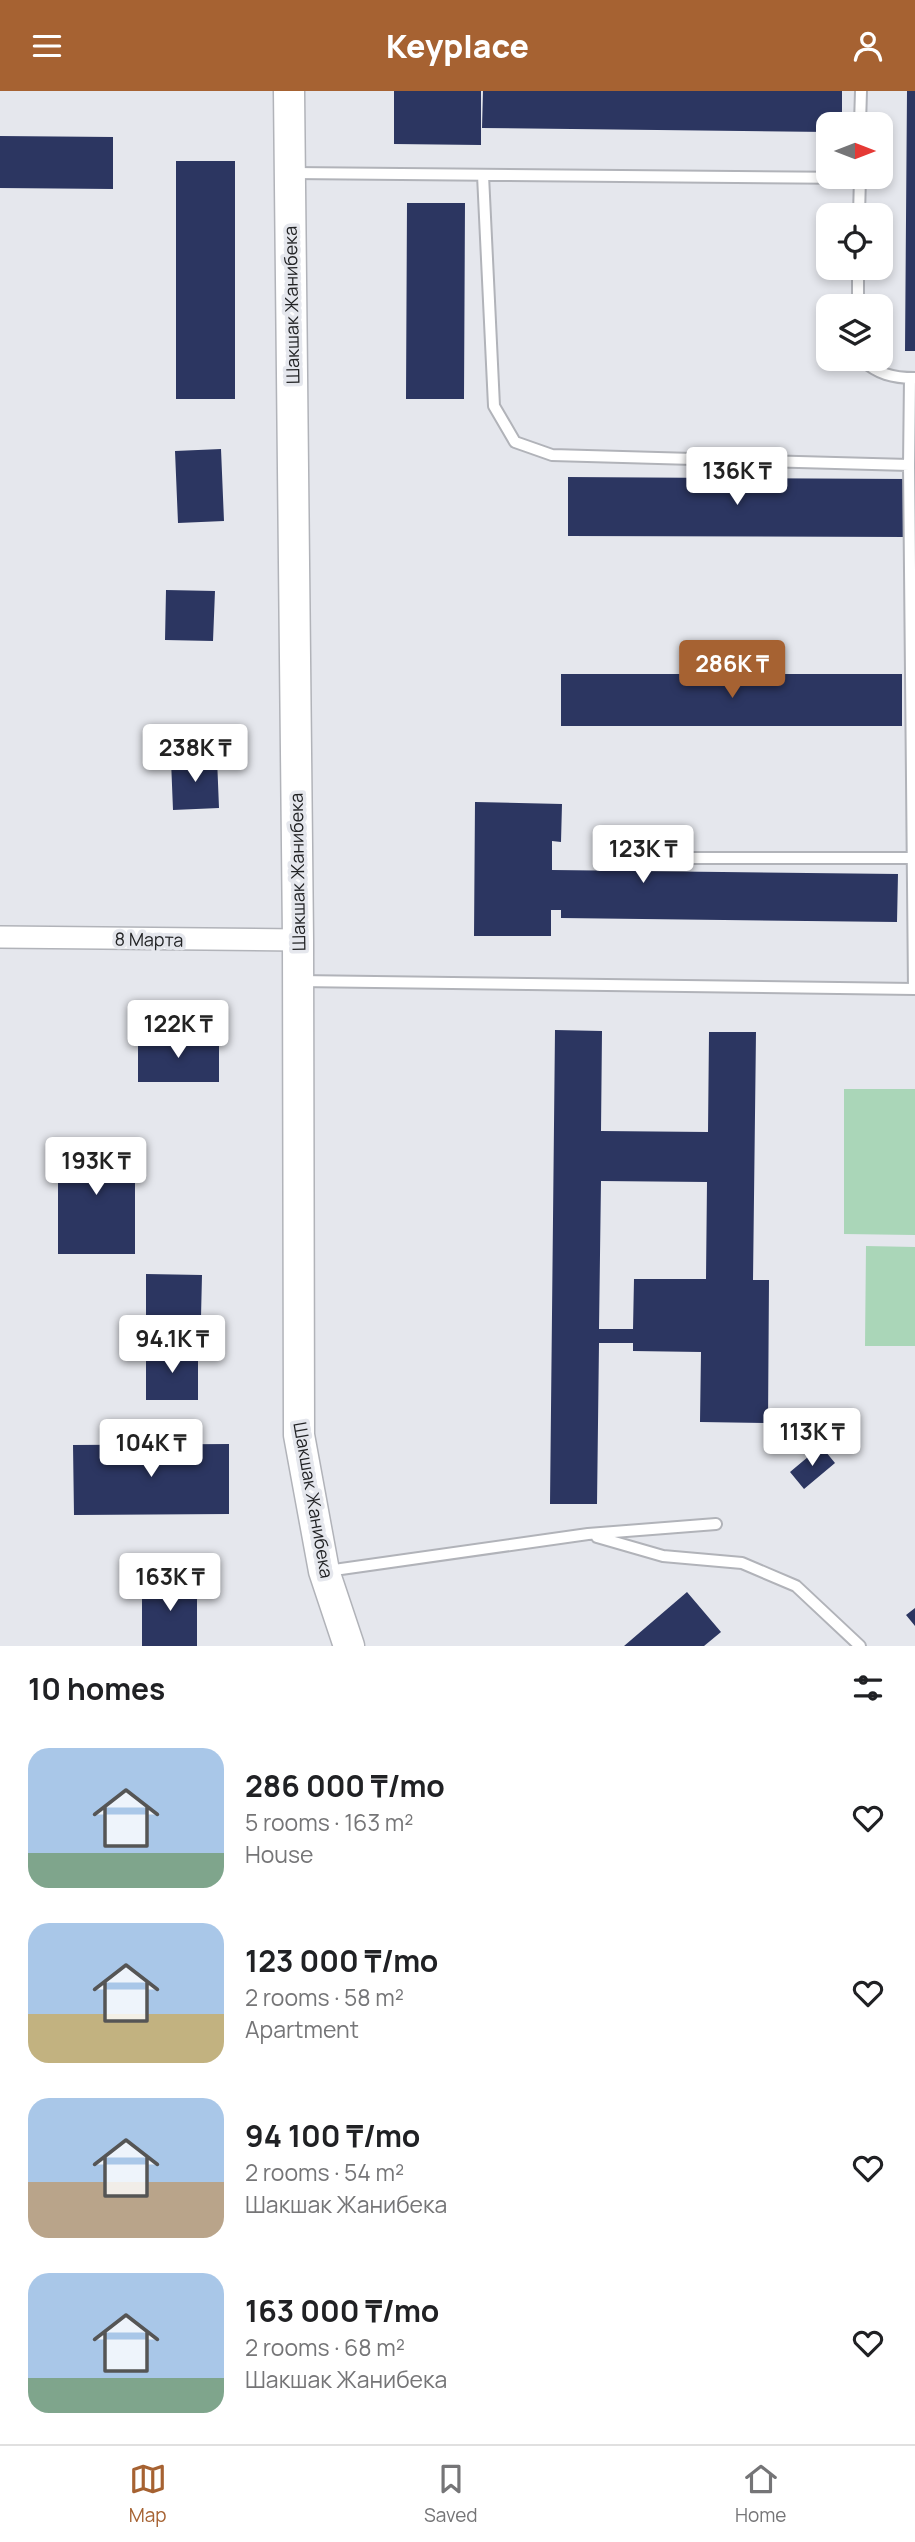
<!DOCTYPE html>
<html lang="en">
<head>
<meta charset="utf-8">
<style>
  :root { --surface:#fff; --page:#f6f6f6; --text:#202124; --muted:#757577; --line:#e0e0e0; --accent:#a66232 }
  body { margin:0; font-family:Manrope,sans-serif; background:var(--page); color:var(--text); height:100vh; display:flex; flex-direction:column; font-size:26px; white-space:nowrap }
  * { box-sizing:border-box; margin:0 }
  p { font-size:23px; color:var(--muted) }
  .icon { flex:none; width:38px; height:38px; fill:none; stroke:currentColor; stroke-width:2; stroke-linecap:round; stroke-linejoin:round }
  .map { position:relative; height:1555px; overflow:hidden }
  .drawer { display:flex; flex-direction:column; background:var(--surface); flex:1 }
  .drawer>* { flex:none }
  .needle { width:46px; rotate:90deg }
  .controls { position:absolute; left:816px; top:21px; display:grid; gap:14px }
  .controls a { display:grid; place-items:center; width:77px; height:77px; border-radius:14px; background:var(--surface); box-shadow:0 4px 10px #0003; font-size:35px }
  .price { position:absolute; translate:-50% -60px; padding:0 16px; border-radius:7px; background:#fff; color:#222; font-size:23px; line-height:46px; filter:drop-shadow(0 2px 4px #0008) }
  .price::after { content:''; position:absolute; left:50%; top:42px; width:21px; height:16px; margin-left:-10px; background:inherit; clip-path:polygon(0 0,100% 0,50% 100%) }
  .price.selected { background:var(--accent); color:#fff }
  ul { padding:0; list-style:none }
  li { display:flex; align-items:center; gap:21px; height:175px; padding:0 28px }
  li span { display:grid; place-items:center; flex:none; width:196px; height:140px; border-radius:21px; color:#555 }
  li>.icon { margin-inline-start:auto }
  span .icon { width:84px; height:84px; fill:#fffc; stroke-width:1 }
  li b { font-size:30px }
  h2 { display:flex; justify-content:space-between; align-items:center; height:84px; padding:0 28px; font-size:30px }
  header { display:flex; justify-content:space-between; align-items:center; height:91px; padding:0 28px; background:var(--accent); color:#fff; font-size:32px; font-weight:800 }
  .dock { display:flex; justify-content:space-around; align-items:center; height:98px; border-top:2px solid var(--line); background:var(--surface); font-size:19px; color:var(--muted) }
  .dock a { display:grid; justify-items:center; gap:4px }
  .dock .selected { color:var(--accent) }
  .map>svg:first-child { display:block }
  .green { fill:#aad6b8 }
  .building { fill:#2c3661; fill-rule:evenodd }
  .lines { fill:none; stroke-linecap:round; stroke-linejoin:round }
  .lane-casing { stroke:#b1b3b9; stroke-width:14 }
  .street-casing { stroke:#b1b3b9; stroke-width:24 }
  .secondary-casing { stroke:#b1b3b9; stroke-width:33 }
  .lane { stroke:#fff; stroke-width:10 }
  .street { stroke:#fff; stroke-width:21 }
  .secondary { stroke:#fff; stroke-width:30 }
  .labels { text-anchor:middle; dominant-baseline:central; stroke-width:7; stroke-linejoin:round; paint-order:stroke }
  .street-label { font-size:18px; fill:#222325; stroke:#e5e7ed }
</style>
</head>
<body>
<header><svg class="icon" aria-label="menu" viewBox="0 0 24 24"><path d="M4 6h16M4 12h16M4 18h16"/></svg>Keyplace<svg class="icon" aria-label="person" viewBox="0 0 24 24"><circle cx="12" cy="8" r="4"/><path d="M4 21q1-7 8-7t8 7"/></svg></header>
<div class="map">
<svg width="915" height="1555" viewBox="0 0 915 1555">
  <rect width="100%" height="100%" fill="#e5e7ed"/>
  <path class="green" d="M 844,998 L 915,998 L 915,1144 L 844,1143 Z
    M 866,1155 L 915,1156 L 915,1255 L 865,1255 Z"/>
  <path class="building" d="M 394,0 L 481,0 L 481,54 L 394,53 Z
    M 483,0 L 842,0 L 842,33 L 828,33 L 828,41 L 482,37 Z
    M 907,0 L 915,0 L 915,260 L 905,260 Z
    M 0,45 L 113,46 L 113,98 L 0,97 Z
    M 176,70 L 235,70 L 235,308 L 176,308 Z
    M 407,112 L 465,112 L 464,308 L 406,308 Z
    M 221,358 L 224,430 L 178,432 L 175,360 Z
    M 568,386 L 907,388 L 907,446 L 568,445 Z
    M 166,499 L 215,500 L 213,550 L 165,549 Z
    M 561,583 L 902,583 L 902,635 L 561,635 Z
    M 217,667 L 219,717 L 173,719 L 171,669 Z
    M 475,711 L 562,713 L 561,751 L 552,750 L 552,779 L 898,783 L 897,831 L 561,827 L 561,819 L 551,819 L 551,845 L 474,845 Z
    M 555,939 L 602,940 L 601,1040 L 708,1041 L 709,941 L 756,941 L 753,1189 L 769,1189 L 768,1332 L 700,1331 L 701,1261 L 633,1260 L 633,1252 L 599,1252 L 597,1413 L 550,1413 ZM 601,1090 L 707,1091 L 706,1188 L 634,1188 L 633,1238 L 599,1238 Z
    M 138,947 L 219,947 L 219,991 L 138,991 Z
    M 58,1048 L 135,1048 L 135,1163 L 58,1163 Z
    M 146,1183 L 202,1184 L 201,1226 L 146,1226 Z
    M 146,1258 L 198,1258 L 198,1309 L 146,1309 Z
    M 229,1353 L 229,1423 L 74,1424 L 73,1354 Z
    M 821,1355 L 835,1372 L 804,1398 L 790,1381 Z
    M 142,1488 L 197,1488 L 197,1555 L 142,1555 Z
    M 687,1501 L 721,1541 L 704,1555 L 624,1555 Z
    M 915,1517 L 915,1535 L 906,1524 Z"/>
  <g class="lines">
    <defs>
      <path id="lane" d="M 860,33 L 861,0
        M 292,82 L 860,87
        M 483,84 L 494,315 L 515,351 L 552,364 L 909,374 L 910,287
        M 859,124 L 860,86
        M 858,215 L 858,177
        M 861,268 C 878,283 892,287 915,287
        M 909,374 L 914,898
        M 655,767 L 914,767
        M 298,890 L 915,898
        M 597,1446 L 663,1465 L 742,1472 L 796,1495 L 860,1555
        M 327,1480 L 588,1443 L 716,1433"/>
      <path id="street" d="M 0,846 L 298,849"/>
      <path id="secondary" d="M 289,0 L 298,849 L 299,1344 L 324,1480 L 349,1555"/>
    </defs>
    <use href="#lane" class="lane-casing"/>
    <use href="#street" class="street-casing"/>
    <use href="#secondary" class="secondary-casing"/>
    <use href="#lane" class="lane"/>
    <use href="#street" class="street"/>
    <use href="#secondary" class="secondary"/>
  </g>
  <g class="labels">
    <g class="street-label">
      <text transform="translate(291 214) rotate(-91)">Шакшак Жанибека</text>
      <text transform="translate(297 781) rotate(-91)">Шакшак Жанибека</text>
      <text transform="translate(149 848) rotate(1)">8 Марта</text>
      <text transform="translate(314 1409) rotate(80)">Шакшак Жанибека</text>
    </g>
  </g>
</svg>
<div class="controls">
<a><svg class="needle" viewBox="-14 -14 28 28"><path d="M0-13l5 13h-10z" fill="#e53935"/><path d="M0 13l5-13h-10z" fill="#757577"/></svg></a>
<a><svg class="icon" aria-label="locate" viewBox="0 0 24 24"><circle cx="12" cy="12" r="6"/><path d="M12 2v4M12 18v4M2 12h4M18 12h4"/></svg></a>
<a><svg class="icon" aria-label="layers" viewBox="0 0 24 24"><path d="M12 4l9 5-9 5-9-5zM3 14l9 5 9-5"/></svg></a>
</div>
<b class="price" style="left:737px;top:416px">136K ₸</b>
<b class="price selected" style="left:732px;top:609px">286K ₸</b>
<b class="price" style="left:195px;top:693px">238K ₸</b>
<b class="price" style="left:643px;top:794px">123K ₸</b>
<b class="price" style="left:178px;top:969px">122K ₸</b>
<b class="price" style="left:96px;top:1106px">193K ₸</b>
<b class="price" style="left:172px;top:1284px">94.1K ₸</b>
<b class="price" style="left:812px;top:1377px">113K ₸</b>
<b class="price" style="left:151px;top:1388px">104K ₸</b>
<b class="price" style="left:170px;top:1522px">163K ₸</b>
</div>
<section class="drawer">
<h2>10 homes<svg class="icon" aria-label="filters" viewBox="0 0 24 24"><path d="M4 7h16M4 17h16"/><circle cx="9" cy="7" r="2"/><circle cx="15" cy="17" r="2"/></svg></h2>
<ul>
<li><span style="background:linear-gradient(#a9c7e8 75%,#7fa58c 0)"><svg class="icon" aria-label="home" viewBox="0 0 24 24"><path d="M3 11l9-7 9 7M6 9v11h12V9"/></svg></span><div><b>286 000 ₸/mo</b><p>5 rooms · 163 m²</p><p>House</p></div><svg class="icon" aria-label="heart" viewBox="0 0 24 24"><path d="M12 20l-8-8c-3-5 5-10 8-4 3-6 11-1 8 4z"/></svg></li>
<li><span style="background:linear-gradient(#a9c7e8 65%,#c2b280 0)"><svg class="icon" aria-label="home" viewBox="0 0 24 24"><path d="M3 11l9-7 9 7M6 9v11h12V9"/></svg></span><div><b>123 000 ₸/mo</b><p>2 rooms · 58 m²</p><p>Apartment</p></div><svg class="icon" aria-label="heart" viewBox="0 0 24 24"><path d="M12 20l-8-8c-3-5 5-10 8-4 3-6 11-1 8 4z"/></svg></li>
<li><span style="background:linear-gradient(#a9c7e8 60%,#b9a48a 0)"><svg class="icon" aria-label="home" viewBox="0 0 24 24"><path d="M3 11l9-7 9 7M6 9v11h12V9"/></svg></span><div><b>94 100 ₸/mo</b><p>2 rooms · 54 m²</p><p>Шакшак Жанибека</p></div><svg class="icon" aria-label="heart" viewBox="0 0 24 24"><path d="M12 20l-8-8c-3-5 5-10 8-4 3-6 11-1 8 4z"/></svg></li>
<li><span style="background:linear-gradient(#a9c7e8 75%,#7fa58c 0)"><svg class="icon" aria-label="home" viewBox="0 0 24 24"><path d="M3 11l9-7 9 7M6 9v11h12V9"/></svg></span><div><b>163 000 ₸/mo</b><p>2 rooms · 68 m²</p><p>Шакшак Жанибека</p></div><svg class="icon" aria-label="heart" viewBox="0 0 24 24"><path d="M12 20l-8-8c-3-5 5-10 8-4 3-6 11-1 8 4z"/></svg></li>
</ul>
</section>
<nav class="dock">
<a class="selected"><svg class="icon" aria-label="map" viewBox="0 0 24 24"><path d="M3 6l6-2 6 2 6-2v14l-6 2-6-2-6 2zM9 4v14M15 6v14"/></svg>Map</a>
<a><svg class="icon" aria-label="saved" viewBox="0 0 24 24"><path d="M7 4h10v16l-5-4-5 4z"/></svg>Saved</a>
<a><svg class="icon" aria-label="home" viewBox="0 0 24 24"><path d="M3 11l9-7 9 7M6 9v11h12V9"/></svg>Home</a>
</nav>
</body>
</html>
